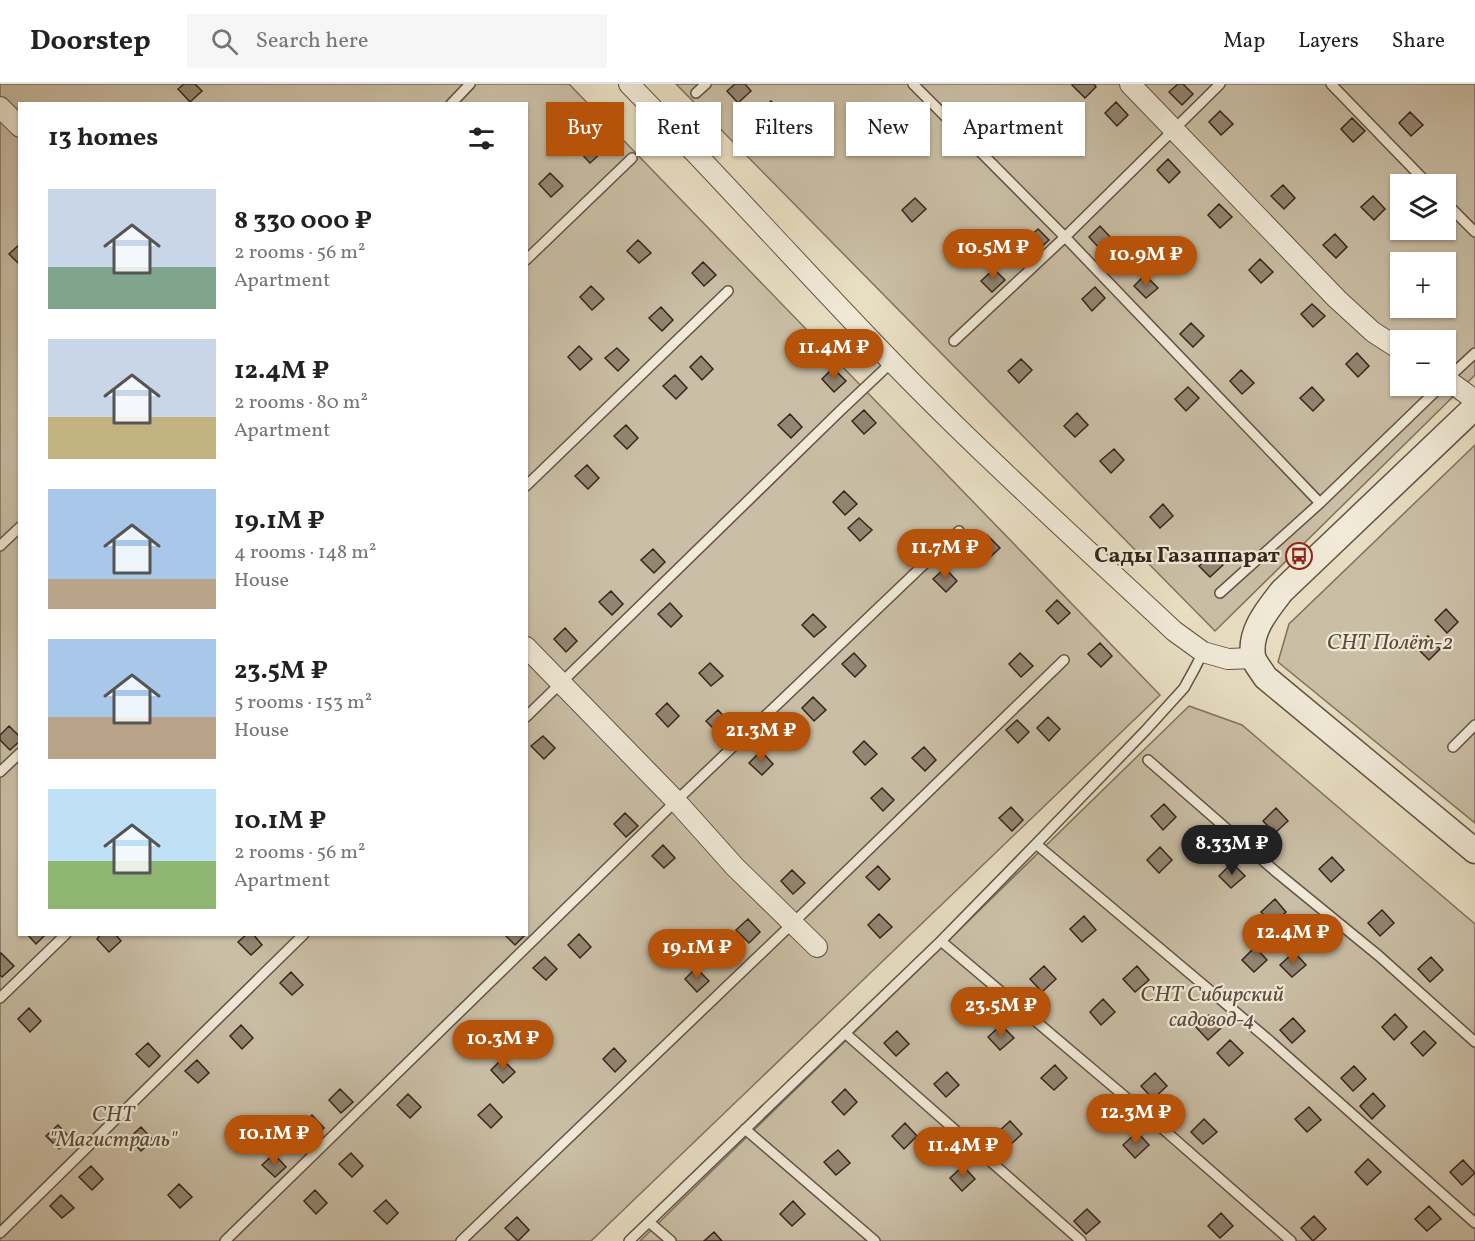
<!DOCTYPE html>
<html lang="en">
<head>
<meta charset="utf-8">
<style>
  :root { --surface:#fff; --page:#f6f6f6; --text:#222; --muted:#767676; --line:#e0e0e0; --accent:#b45309 }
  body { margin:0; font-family:Vollkorn,serif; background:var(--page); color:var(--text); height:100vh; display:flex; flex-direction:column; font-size:22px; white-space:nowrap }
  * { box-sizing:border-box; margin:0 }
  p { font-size:20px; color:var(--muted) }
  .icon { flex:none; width:33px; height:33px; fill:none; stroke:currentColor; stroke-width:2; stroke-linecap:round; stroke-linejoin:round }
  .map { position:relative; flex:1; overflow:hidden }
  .sheet { position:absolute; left:18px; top:18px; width:510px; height:834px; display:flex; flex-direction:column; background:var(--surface); border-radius:0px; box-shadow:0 2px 4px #0004 }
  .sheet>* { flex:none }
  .hud { position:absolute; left:546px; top:18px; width:570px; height:54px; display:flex; gap:12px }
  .controls { position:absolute; left:1390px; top:90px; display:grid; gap:12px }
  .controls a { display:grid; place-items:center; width:66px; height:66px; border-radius:0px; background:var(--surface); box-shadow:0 2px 4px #0004; font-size:30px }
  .price { position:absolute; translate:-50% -51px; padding:0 14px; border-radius:21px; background:var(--accent); color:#fff; font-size:20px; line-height:39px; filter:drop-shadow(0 2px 3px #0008) }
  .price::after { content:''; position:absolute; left:50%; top:36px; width:18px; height:14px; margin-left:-9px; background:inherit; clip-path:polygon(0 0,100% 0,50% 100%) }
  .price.current { background:#222; color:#fff }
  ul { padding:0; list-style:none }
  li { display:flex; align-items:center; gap:18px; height:150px; padding:0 30px }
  li span { display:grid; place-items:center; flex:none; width:168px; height:120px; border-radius:0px; color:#555 }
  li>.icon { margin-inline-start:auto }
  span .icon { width:72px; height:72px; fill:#fffc; stroke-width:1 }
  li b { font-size:26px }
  h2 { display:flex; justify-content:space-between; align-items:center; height:72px; padding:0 30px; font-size:26px }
  .chip { padding:0 21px; border-radius:0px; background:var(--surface); box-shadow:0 2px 4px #0004; font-size:21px; line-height:54px }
  .chip.current { background:var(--accent); color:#fff }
  header { display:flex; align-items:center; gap:36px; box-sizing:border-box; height:84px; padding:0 30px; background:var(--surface); border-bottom:2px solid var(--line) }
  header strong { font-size:28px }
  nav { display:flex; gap:33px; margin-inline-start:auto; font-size:21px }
  .search { width:420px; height:54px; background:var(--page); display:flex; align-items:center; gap:15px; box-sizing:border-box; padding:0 21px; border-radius:0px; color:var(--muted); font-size:22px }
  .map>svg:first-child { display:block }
  .green { fill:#cabfa6; stroke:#807261; stroke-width:1.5; fill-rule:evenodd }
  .building { fill:#938572; stroke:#36251c; stroke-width:1.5 }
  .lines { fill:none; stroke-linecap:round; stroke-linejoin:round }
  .service-casing { stroke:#625346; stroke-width:12 }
  .minor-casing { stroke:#625346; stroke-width:22 }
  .tertiary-casing { stroke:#625346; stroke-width:27 }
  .service { stroke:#f0ead7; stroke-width:9 }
  .minor { stroke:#f0ead7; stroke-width:20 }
  .tertiary { stroke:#f0ead7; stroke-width:24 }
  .labels { text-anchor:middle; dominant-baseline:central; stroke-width:4.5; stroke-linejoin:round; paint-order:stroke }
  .poi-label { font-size:22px; font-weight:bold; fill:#36251c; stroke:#f0ead7; text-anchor:end }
  .park-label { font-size:22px; font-style:italic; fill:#5b4c3e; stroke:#f0ead7 }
</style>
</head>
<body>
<header>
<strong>Doorstep</strong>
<div class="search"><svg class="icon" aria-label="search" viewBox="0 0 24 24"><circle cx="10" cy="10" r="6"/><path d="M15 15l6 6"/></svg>Search here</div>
<nav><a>Map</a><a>Layers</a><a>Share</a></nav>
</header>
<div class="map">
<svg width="1475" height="1157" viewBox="0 0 1475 1157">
  <rect width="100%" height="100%" fill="#e8dec2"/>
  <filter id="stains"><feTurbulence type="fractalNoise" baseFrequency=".00333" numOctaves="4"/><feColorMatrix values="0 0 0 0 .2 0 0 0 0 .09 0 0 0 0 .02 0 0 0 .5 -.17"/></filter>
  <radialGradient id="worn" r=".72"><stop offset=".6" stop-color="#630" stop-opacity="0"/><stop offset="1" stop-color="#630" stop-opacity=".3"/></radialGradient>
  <path class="green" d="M 0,0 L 569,0 L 1160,611 L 591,1157 L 0,1157 ZM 20,20 L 526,20 L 526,850 L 20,850 Z
    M 676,0 L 1475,0 L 1475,291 L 1215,547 ZM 1401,100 L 1446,100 L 1446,146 L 1401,146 ZM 1401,178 L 1446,178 L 1446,224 L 1401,224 ZM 1401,256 L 1446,256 L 1446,302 L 1401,302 Z
    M 1475,361 L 1475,739 L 1278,578 L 1289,540 Z
    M 1189,622 L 1242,641 L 1475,840 L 1475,1157 L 640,1157 Z"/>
  <path class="building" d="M 184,0 L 195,0 L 202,7 L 190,18 L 178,5 Z
    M 735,0 L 745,0 L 751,7 L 738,19 L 727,7 Z
    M 1073,0 L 1094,0 L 1096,3 L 1085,14 L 1072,1 Z
    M 1178,0 L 1183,0 L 1193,10 L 1182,21 L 1169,8 Z
    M 771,17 L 781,29 L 768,41 L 757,29 Z
    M 1116,18 L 1128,31 L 1117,42 L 1105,29 Z
    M 1220,27 L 1233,40 L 1221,51 L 1209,38 Z
    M 1410,28 L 1423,41 L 1411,52 L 1399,39 Z
    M 994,30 L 1007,43 L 996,53 L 983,41 Z
    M 1352,34 L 1365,47 L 1353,58 L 1341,45 Z
    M 589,55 L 602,68 L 590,79 L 578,66 Z
    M 1168,75 L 1180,88 L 1169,99 L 1157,86 Z
    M 550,89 L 563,102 L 551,113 L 539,100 Z
    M 1283,101 L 1295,114 L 1284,125 L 1271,112 Z
    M 1373,112 L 1385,125 L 1374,136 L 1361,123 Z
    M 915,114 L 926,125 L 912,138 L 902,126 Z
    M 1219,120 L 1232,133 L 1220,144 L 1208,131 Z
    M 1100,142 L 1112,155 L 1101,166 L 1089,153 Z
    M 1038,145 L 1049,156 L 1036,168 L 1025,157 Z
    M 1335,150 L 1347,163 L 1336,174 L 1323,161 Z
    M 638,156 L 651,169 L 639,179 L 627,167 Z
    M 20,160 L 20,181 L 9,170 Z
    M 1260,175 L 1273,188 L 1261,199 L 1249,186 Z
    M 703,178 L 716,191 L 704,202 L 692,189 Z
    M 994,185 L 1005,196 L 992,208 L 981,197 Z
    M 1145,191 L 1158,204 L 1146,214 L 1134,202 Z
    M 591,202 L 604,215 L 592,226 L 580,213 Z
    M 1095,203 L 1105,214 L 1092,227 L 1082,215 Z
    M 1312,220 L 1325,232 L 1313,243 L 1301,230 Z
    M 661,223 L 673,236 L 662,247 L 649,234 Z
    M 1191,239 L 1204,252 L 1193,263 L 1180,250 Z
    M 579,262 L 592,275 L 580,286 L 568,273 Z
    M 617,264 L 629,276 L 618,287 L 605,274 Z
    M 1357,269 L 1369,282 L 1358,293 L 1346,280 Z
    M 701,272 L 713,285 L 702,296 L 690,283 Z
    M 1021,275 L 1032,286 L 1019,299 L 1008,287 Z
    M 833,284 L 846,297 L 834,308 L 822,295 Z
    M 1241,286 L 1254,299 L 1242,310 L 1230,297 Z
    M 675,291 L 687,304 L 676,315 L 663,302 Z
    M 1188,303 L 1199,314 L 1186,327 L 1175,315 Z
    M 1312,303 L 1324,316 L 1313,327 L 1300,314 Z
    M 864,326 L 876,339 L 864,350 L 852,337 Z
    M 1077,329 L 1088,341 L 1075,353 L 1064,342 Z
    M 790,330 L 802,343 L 791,354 L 778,341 Z
    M 626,341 L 638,354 L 627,365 L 614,352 Z
    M 1114,365 L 1124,376 L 1111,389 L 1100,377 Z
    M 587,381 L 599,394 L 588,405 L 575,392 Z
    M 844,407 L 857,420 L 845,431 L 833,418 Z
    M 1163,420 L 1173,432 L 1160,444 L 1150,433 Z
    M 859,434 L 872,446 L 860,457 L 848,444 Z
    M 987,451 L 1000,464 L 988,475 L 976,462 Z
    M 653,465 L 665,478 L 654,489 L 641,476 Z
    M 1212,470 L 1223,481 L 1210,493 L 1199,482 Z
    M 945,484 L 957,497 L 946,508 L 933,495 Z
    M 611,507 L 623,520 L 612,531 L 599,518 Z
    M 1057,516 L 1070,529 L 1058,540 L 1046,527 Z
    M 670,519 L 682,532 L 671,543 L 658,530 Z
    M 1446,525 L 1458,538 L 1447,549 L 1435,536 Z
    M 813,530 L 826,543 L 814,553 L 802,541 Z
    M 565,544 L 577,557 L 566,568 L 554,555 Z
    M 1428,552 L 1440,565 L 1429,576 L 1416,563 Z
    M 1100,559 L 1112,572 L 1101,583 L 1088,570 Z
    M 854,569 L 866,582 L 855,593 L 842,580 Z
    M 1020,569 L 1033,582 L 1021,593 L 1009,580 Z
    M 710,579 L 723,592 L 711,602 L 699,589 Z
    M 813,613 L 826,626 L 814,637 L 802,624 Z
    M 667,619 L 679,632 L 668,643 L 656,630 Z
    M 718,626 L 730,639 L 719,650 L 706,637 Z
    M 1048,633 L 1060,645 L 1049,657 L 1037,644 Z
    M 1017,636 L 1029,648 L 1018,659 L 1006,646 Z
    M 9,642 L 20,653 L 20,657 L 10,666 L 0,656 L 0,651 Z
    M 543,652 L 555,664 L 544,675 L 531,662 Z
    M 864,657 L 877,670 L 865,681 L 853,668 Z
    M 924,663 L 936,676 L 925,687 L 912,674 Z
    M 761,667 L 773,680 L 762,691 L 749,679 Z
    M 882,704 L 894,716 L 883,727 L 871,714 Z
    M 1164,720 L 1176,733 L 1163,746 L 1151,732 Z
    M 1011,723 L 1023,736 L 1012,747 L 999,734 Z
    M 1276,724 L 1288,737 L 1275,749 L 1263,737 Z
    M 625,729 L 638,742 L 626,753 L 614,740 Z
    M 663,761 L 675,774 L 664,784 L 652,772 Z
    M 1160,763 L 1172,776 L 1159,789 L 1147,776 Z
    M 1332,773 L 1344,786 L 1331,798 L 1319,785 Z
    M 1232,779 L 1245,792 L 1231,804 L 1219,792 Z
    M 878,782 L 890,795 L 879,806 L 866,793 Z
    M 792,786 L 805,799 L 793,810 L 781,797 Z
    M 1275,815 L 1286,828 L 1273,840 L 1261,828 Z
    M 1382,826 L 1394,839 L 1380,852 L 1368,839 Z
    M 879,830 L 892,843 L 880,854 L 868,841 Z
    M 1084,832 L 1096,846 L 1082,858 L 1070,845 Z
    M 748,835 L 760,848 L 749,859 L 736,846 Z
    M 27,850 L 46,850 L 36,860 Z
    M 101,850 L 115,850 L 121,857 L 109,868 L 97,855 Z
    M 247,850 L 253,850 L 262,861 L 251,871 L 238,858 Z
    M 504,850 L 526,850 L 515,861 Z
    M 579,850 L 591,863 L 580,874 L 568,861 Z
    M 1255,863 L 1267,876 L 1254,888 L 1242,876 Z
    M 1294,868 L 1306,881 L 1292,893 L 1280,881 Z
    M 1,869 L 14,882 L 2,893 L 0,891 L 0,871 Z
    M 545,873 L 557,885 L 546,896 L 533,884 Z
    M 1431,873 L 1443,886 L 1430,898 L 1418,885 Z
    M 1044,882 L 1056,895 L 1042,908 L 1030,895 Z
    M 1137,882 L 1149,896 L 1135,908 L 1123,895 Z
    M 696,884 L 709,897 L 697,908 L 685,895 Z
    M 291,888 L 303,901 L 292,911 L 280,899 Z
    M 1103,915 L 1115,928 L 1101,941 L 1090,928 Z
    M 29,924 L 41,937 L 30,948 L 18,935 Z
    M 1395,930 L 1407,943 L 1394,956 L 1382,943 Z
    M 1209,931 L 1221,944 L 1208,956 L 1196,943 Z
    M 1293,934 L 1305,947 L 1292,959 L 1280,946 Z
    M 241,941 L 253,954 L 242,965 L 230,952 Z
    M 1001,941 L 1014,954 L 1000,966 L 988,953 Z
    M 897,947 L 909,960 L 896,972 L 884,959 Z
    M 1424,947 L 1436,959 L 1423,972 L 1411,959 Z
    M 1230,956 L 1243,969 L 1229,982 L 1217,969 Z
    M 148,959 L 160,972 L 149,983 L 136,970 Z
    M 614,964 L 626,977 L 615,988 L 603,975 Z
    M 502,975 L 515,988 L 503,999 L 491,986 Z
    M 197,976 L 209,989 L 198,999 L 185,987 Z
    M 1055,981 L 1067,994 L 1054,1006 L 1041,994 Z
    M 1354,982 L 1366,995 L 1353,1007 L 1341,994 Z
    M 947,988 L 959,1001 L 946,1013 L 934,1000 Z
    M 1155,989 L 1167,1002 L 1153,1015 L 1141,1002 Z
    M 340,1005 L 353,1018 L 341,1029 L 329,1016 Z
    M 845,1005 L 857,1018 L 844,1031 L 832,1018 Z
    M 1373,1009 L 1385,1022 L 1372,1035 L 1360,1022 Z
    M 408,1010 L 421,1023 L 410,1034 L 397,1021 Z
    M 490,1020 L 502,1033 L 491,1044 L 478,1031 Z
    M 1309,1023 L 1321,1036 L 1307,1048 L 1295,1035 Z
    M 312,1031 L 324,1044 L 313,1055 L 300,1042 Z
    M 1204,1035 L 1217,1048 L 1203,1060 L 1191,1048 Z
    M 1010,1037 L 1022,1050 L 1009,1062 L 997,1049 Z
    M 905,1039 L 917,1052 L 904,1065 L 892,1052 Z
    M 58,1041 L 70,1054 L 59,1065 L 46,1052 Z
    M 141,1043 L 153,1056 L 141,1067 L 129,1054 Z
    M 1137,1048 L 1149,1061 L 1135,1074 L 1123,1061 Z
    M 838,1066 L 850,1079 L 836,1091 L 824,1078 Z
    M 351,1069 L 363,1082 L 352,1093 L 339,1080 Z
    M 274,1070 L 286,1083 L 275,1093 L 262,1081 Z
    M 1368,1075 L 1381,1088 L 1367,1101 L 1355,1088 Z
    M 1463,1076 L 1475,1089 L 1462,1101 L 1450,1088 Z
    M 91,1082 L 103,1095 L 92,1106 L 79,1093 Z
    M 963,1082 L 975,1095 L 962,1107 L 950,1094 Z
    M 179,1100 L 192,1113 L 180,1124 L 168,1111 Z
    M 315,1106 L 327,1119 L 316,1130 L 304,1117 Z
    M 61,1111 L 74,1124 L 62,1134 L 50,1122 Z
    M 386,1116 L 398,1129 L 387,1140 L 374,1127 Z
    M 793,1117 L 805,1130 L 792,1142 L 780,1130 Z
    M 1429,1122 L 1441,1135 L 1427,1147 L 1415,1135 Z
    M 1087,1125 L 1100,1138 L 1086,1150 L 1074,1137 Z
    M 1221,1129 L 1233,1142 L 1220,1154 L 1208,1142 Z
    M 1314,1132 L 1326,1145 L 1313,1157 L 1301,1144 Z
    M 517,1133 L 529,1146 L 518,1157 L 505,1144 Z
    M 714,1148 L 722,1157 L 704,1157 Z"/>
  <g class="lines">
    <defs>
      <path id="service" d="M 913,0 L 1065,153 L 1320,419
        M 1331,0 L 1428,100
        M 696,9 L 706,0
        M 451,20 L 470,0
        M 1446,119 L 1475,148
        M 526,176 L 632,74
        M 954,257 L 1065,153 L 1220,0
        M 1446,296 L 1475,269
        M 526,402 L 728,207
        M 0,462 L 20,443
        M 1220,509 L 1320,419 L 1441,302
        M 526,633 L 840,327 L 892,278
        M 1453,663 L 1475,641
        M 1148,676 L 1275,787 L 1379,872 L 1475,958
        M 0,688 L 20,669
        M 1036,760 L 1270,957 L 1475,1139
        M 941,857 L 1155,1038 L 1291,1157
        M 0,914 L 66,850
        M 845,949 L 1081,1157
        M 745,1045 L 875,1157
        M 649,1138 L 671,1157
        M 0,1149 L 304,850
        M 225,1157 L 676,717 L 959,447
        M 461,1157 L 793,839 L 1064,576
        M 629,1157 L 941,857 L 1036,760 L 1145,647 L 1184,604 L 1195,584 L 1203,568"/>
      <path id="minor" d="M 629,0 C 718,91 803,186 891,277 C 982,371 1079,458 1174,547 L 1203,568 L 1228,575 L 1253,574
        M 1130,0 L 1337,215 L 1373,248 L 1401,266
        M 0,23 L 20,43
        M 1446,295 L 1475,316
        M 526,563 L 676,717 L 735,783 L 817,863"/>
      <path id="tertiary" d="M 1475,323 L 1282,507 C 1268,525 1249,547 1253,572 C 1254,579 1262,587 1265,593 L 1475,767"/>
    </defs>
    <use href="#service" class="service-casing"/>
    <use href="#minor" class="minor-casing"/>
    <use href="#tertiary" class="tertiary-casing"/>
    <use href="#service" class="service"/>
    <use href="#minor" class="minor"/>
    <use href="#tertiary" class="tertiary"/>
  </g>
  <defs>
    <symbol id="bus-ring" viewBox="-11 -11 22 22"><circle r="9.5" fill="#f0ead7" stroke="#8f2418" stroke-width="1.5"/><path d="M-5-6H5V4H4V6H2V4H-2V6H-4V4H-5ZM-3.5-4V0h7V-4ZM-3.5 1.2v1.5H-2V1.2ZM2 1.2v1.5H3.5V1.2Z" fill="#8f2418"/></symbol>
  </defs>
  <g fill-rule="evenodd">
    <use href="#bus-ring" x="1284" y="457" width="30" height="30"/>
  </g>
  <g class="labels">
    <g class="poi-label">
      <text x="1280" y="472">Сады Газаппарат</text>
    </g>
    <g class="park-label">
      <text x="1390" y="559">СНТ Полёт-2</text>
      <text x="1212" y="911">СНТ Сибирский<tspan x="1212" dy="25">садовод-4</tspan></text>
      <text x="113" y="1031">СНТ<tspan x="113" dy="25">"Магистраль"</tspan></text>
    </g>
  </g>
  <rect width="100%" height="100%" filter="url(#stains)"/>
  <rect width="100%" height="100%" fill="url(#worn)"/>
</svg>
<div class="controls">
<a><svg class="icon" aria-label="layers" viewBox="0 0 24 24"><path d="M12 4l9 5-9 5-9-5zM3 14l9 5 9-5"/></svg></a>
<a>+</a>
<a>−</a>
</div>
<b class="price" style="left:993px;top:196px">10.5M ₽</b>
<b class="price" style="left:1146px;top:203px">10.9M ₽</b>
<b class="price" style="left:834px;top:296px">11.4M ₽</b>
<b class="price" style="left:945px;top:496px">11.7M ₽</b>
<b class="price" style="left:761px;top:679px">21.3M ₽</b>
<b class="price current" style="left:1232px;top:792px">8.33M ₽</b>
<b class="price" style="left:1293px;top:881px">12.4M ₽</b>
<b class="price" style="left:697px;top:896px">19.1M ₽</b>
<b class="price" style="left:1001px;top:954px">23.5M ₽</b>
<b class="price" style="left:503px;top:987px">10.3M ₽</b>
<b class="price" style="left:1136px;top:1061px">12.3M ₽</b>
<b class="price" style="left:274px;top:1082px">10.1M ₽</b>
<b class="price" style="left:963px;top:1094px">11.4M ₽</b>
<div class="hud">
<a class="chip current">Buy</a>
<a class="chip">Rent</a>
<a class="chip">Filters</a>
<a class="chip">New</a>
<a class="chip">Apartment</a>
</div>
<section class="sheet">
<h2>13 homes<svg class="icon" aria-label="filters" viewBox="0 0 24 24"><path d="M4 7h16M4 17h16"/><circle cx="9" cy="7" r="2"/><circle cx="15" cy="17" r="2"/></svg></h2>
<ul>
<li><span style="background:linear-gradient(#c9d6e8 65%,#7fa58c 0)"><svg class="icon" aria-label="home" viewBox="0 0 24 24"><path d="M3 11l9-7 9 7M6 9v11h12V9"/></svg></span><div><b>8 330 000 ₽</b><p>2 rooms · 56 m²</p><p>Apartment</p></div></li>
<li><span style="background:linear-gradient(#c9d6e8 65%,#c2b280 0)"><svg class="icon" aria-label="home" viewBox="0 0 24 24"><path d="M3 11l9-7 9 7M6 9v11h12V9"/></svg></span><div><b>12.4M ₽</b><p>2 rooms · 80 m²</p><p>Apartment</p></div></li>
<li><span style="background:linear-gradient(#a9c7e8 75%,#b9a48a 0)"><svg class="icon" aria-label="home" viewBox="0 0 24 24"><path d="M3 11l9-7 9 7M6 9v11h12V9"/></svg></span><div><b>19.1M ₽</b><p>4 rooms · 148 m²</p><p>House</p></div></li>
<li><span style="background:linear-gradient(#a9c7e8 65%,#b9a48a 0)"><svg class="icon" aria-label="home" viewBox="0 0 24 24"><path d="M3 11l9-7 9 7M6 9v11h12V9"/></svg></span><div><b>23.5M ₽</b><p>5 rooms · 153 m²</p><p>House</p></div></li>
<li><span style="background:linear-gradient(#bfe0f5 60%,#8fb573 0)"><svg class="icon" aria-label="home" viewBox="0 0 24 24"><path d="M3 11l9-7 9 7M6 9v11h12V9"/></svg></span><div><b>10.1M ₽</b><p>2 rooms · 56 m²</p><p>Apartment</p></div></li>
</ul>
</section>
</div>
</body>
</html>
